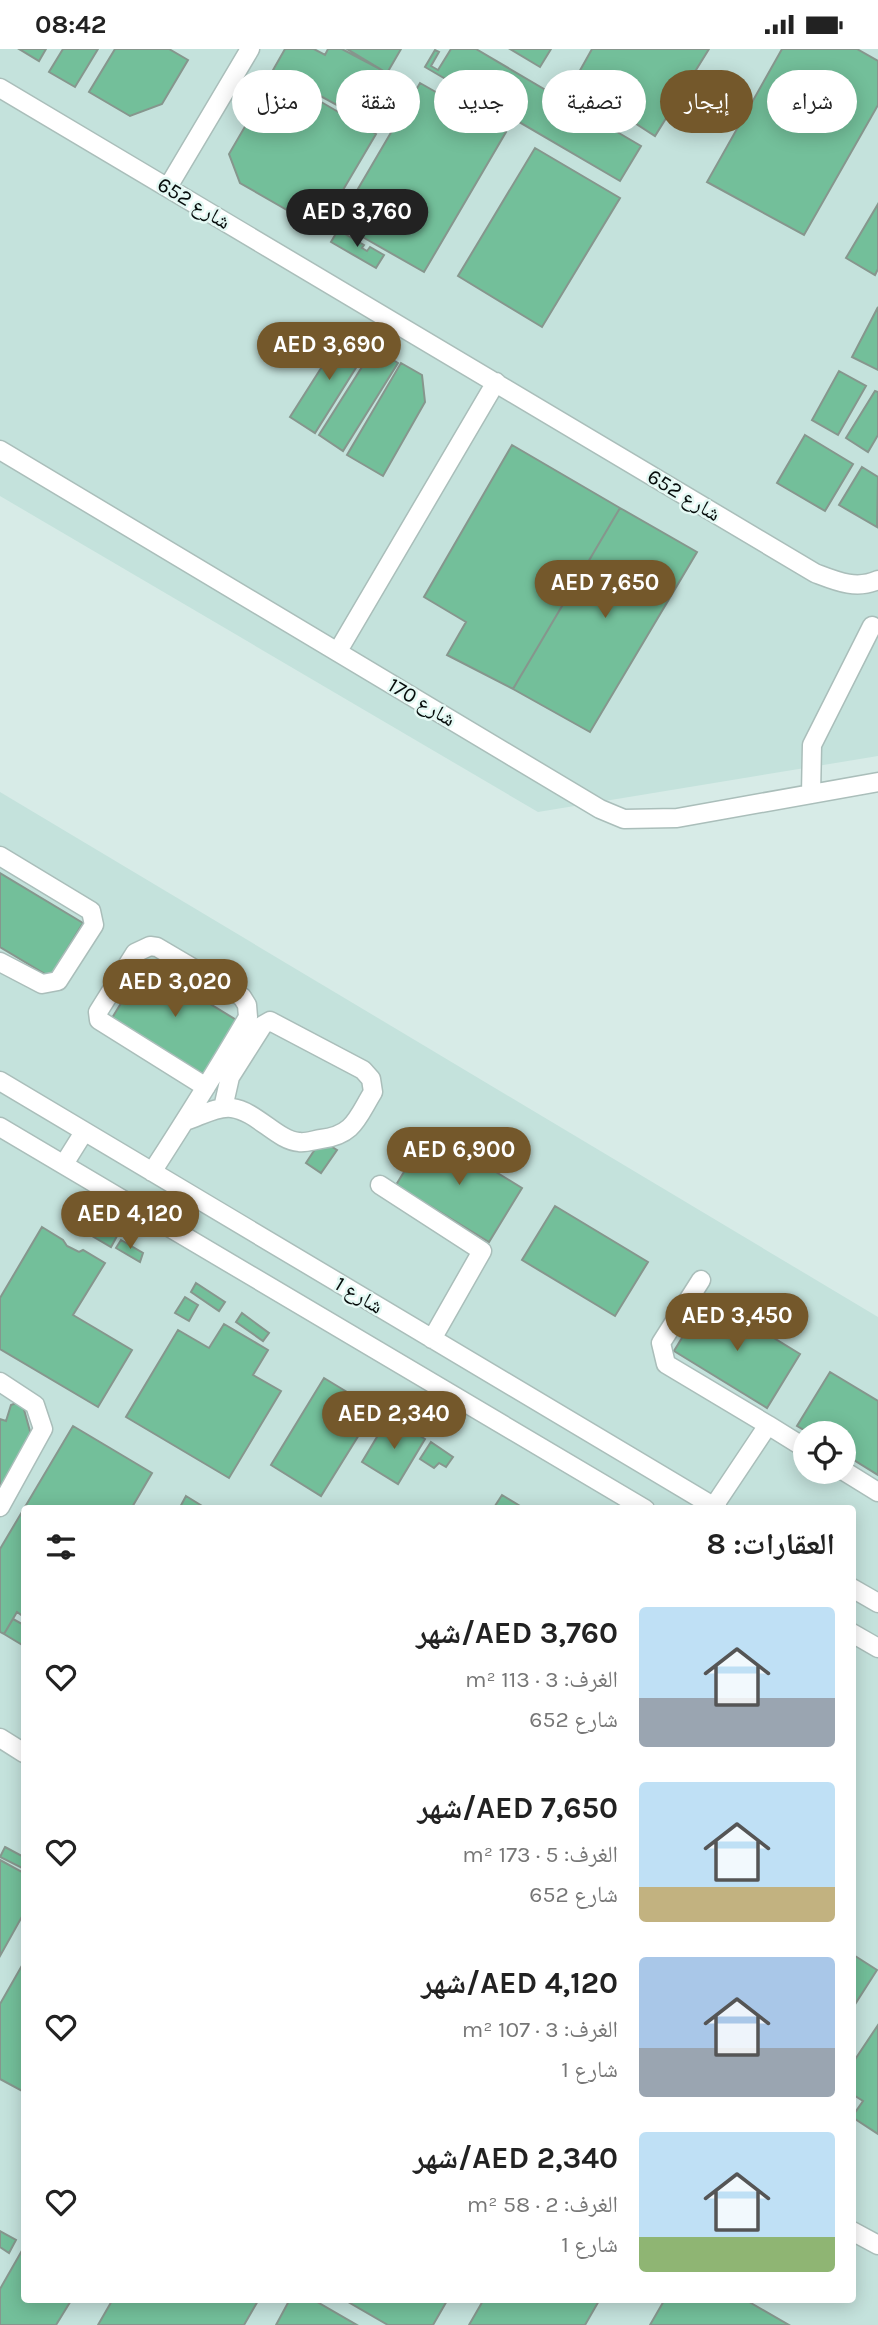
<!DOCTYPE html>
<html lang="ar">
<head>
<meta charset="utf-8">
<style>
  :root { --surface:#fff; --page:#f6f6f6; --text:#222; --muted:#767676; --accent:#74582b }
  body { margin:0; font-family:Karla,"Noto Naskh Arabic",sans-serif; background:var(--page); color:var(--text); direction:rtl; height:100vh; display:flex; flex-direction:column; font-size:26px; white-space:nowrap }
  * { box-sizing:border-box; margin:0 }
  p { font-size:23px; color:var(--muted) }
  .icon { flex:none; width:38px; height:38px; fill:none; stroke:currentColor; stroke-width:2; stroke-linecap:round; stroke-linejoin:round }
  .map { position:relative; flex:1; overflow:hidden; direction:ltr }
  .sheet { position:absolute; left:21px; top:1456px; width:835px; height:798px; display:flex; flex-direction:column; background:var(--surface); border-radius:7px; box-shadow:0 4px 18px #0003; direction:rtl }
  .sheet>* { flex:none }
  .hud { position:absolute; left:21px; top:21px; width:836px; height:63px; direction:rtl; display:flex; gap:14px }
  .buttons { position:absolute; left:793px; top:1372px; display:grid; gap:14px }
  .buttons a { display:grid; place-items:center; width:63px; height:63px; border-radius:50%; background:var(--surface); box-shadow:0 4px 18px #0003; font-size:35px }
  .price { position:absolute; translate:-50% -60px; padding:0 16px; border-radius:24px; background:var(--accent); color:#fff; font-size:23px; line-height:46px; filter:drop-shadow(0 2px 4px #0008) }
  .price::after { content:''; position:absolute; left:50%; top:42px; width:21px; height:16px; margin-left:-10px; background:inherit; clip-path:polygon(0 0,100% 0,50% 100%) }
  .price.current { background:#222; color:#fff }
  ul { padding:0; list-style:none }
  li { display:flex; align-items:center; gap:21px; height:175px; padding:0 21px }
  li span { display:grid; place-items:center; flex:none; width:196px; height:140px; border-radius:7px; color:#555 }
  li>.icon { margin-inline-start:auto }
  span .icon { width:84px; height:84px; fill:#fffc; stroke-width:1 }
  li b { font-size:30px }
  h2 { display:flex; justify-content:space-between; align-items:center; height:84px; padding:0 21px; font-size:30px }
  .chip { padding:0 24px; border-radius:32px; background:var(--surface); box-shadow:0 4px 18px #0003; font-size:24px; line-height:63px }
  .chip.current { background:var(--accent); color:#fff }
  .status { display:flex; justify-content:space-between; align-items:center; height:49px; padding:0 35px; background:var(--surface); direction:ltr }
  .status svg { height:19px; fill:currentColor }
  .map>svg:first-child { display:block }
  .built { fill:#c4e2dc; fill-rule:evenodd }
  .building { fill:#73bf9a; stroke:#86968d; stroke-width:2 }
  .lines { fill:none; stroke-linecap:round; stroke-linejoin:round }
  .minor-casing { stroke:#aabeba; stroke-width:21 }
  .minor { stroke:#fff; stroke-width:18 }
  .labels { text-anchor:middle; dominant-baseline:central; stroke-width:5; stroke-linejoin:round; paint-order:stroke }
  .street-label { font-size:21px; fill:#070d0c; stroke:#e4f9f4 }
</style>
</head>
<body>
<div class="status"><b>08:42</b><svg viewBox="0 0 49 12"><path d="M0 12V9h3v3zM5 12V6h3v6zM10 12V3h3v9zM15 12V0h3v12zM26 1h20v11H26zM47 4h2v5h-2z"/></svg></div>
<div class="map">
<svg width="878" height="2276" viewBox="0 0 878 2276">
  <rect width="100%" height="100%" fill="#d7ebe7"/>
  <path class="built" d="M 0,0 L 878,0 L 878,707 L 538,763 L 0,447 Z
    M 0,743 L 878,1268 L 878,2276 L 0,2276 ZM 805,1384 L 844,1384 L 844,1423 L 805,1423 ZM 24,1460 L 852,1460 L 852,2250 L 24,2250 Z"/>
  <path class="building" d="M 19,0 L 46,0 L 39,12 Z
    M 63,0 L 98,0 L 75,38 L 49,23 Z
    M 115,0 L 169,0 L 188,11 L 162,55 L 130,67 L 89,43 Z
    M 285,0 L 314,0 L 325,6 L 328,0 L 342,0 L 380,20 L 377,26 L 359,24 L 383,38 L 364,71 L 273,21 Z
    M 347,0 L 401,0 L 387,24 Z
    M 451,0 L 476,0 L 641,97 L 620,132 L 425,18 L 435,1 L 439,3 L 431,17 L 438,21 Z
    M 510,0 L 551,0 L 540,18 Z
    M 592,0 L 709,0 L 655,87 L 573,34 Z
    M 782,0 L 857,0 L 878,12 L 878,56 L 804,186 L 707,133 Z
    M 275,26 L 376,85 L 320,180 L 240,134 L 229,105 Z
    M 420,34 L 506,83 L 424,223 L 338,174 Z
    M 535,99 L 620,149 L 542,278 L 458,227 Z
    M 878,155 L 878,220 L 875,226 L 846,209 Z
    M 338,181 L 364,196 L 362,199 L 367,202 L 370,198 L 384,206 L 376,219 L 331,193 Z
    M 878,258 L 878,321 L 852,308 Z
    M 344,283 L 369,298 L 315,384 L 290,368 Z
    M 374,299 L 398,314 L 343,402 L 319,386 Z
    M 401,314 L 422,326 L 425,353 L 383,427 L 347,406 Z
    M 839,322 L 866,337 L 838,386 L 812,371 Z
    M 875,342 L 878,343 L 878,386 L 868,403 L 846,389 Z
    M 805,386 L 853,415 L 825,462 L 777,434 Z
    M 512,396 L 620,459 L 513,640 L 447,606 L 466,573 L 424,548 Z
    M 862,418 L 878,428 L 877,478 L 839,456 Z
    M 620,459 L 697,503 L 590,683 L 513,640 Z
    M 0,824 L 83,874 L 50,928 L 0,898 Z
    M 145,915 L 238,972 L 205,1026 L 112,969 Z
    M 429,1082 L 522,1139 L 489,1193 L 396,1136 Z
    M 321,1091 L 337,1101 L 321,1124 L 306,1114 Z
    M 555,1157 L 648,1213 L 615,1267 L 522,1211 Z
    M 69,1159 L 117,1187 L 111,1198 L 63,1170 Z
    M 42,1178 L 63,1191 L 67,1197 L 79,1203 L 83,1201 L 105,1214 L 73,1266 L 132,1301 L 98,1358 L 0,1300 L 0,1249 Z
    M 121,1191 L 143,1204 L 140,1213 L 116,1199 Z
    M 196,1234 L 225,1253 L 219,1262 L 191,1243 Z
    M 185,1248 L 198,1256 L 189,1272 L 175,1264 Z
    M 707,1248 L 800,1305 L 767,1359 L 674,1302 Z
    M 242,1264 L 269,1284 L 263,1292 L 236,1273 Z
    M 224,1275 L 268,1301 L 253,1326 L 281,1342 L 229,1429 L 126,1368 L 178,1281 L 209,1299 Z
    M 830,1323 L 878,1352 L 878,1426 L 844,1405 L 844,1384 L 809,1384 L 797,1377 Z
    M 324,1329 L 375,1360 L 321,1447 L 271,1416 Z
    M 16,1354 L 23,1357 L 33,1393 L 0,1449 L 0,1370 L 6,1372 L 11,1356 Z
    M 389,1368 L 425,1390 L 398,1435 L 362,1413 Z
    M 73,1377 L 152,1424 L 131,1460 L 24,1460 L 24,1568 L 17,1563 L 4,1585 L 0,1583 L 0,1500 Z
    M 431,1393 L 453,1408 L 446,1418 L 439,1414 L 434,1419 L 420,1410 Z
    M 502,1446 L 525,1460 L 493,1460 Z
    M 186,1447 L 207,1460 L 179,1460 Z
    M 13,1570 L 24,1576 L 24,1597 L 4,1585 Z
    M 5,1798 L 24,1808 L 24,1820 L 0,1808 Z
    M 0,1811 L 24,1824 L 24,1864 L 0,1907 Z
    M 852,1905 L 877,1921 L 852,1960 Z
    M 24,1913 L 24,2038 L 22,2042 L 0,2030 L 0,1955 Z
    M 878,1976 L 878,2085 L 852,2068 L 863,2052 L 852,2045 L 852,2015 Z
    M 0,2182 L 16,2191 L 9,2204 L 0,2198 Z
    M 24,2198 L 24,2250 L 72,2250 L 56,2276 L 0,2276 L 0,2240 Z
    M 113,2250 L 259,2250 L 244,2276 L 98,2276 Z
    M 290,2250 L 312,2250 L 357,2276 L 276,2276 Z
    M 343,2250 L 448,2250 L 433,2276 L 388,2276 Z
    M 484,2250 L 600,2250 L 585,2276 L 469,2276 Z
    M 665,2250 L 744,2250 L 789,2276 L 650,2276 Z"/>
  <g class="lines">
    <defs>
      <path id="minor" d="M 0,39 L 815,524 C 836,532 856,541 878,531
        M 168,138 L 250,0
        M 0,401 L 600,760 L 624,770 L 677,769 L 878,733
        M 338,602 L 496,333
        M 811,745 L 812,696 L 872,577
        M 0,807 L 91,862 L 94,876 L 58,932 L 42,935 L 0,913
        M 0,1032 L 718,1460
        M 185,1072 C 199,1068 216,1057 232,1059 C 256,1062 278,1092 299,1093 C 306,1094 314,1091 321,1090 C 354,1086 357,1069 373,1043 L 371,1030 L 363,1021 L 270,972 L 263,976 L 230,1028 L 223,1059
        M 0,1078 L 645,1460
        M 64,1115 L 84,1083
        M 152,1123 C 185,1072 217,1021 248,968 L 247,956 L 242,948 L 157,898 L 150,897 L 135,904 L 98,963 L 99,971 L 206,1038
        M 380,1136 L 482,1202 L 432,1290
        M 701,1231 L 661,1294 L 666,1315 L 768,1376
        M 0,1333 L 35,1356 L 43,1380 L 0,1458
        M 844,1422 L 878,1443
        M 712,1460 L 768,1376 L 805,1399
        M 852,1539 L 878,1554
        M 852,1584 L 878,1599
        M 0,1689 L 24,1704
        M 852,2182 L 878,2196"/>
    </defs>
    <use href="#minor" class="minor-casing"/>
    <use href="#minor" class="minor"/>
  </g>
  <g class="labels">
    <g class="street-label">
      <text transform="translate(194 154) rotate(31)">شارع 652</text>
      <text transform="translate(684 446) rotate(31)">شارع 652</text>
      <text transform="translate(422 653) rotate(31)">شارع 170</text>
      <text transform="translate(359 1246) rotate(31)">شارع 1</text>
    </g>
  </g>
</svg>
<div class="buttons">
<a><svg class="icon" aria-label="locate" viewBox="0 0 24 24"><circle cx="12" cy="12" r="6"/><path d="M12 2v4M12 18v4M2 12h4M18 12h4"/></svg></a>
</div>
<b class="price current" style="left:357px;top:200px">AED 3,760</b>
<b class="price" style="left:329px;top:333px">AED 3,690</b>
<b class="price" style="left:605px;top:571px">AED 7,650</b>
<b class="price" style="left:175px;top:970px">AED 3,020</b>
<b class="price" style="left:459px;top:1138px">AED 6,900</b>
<b class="price" style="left:130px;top:1202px">AED 4,120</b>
<b class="price" style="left:737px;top:1304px">AED 3,450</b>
<b class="price" style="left:394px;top:1402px">AED 2,340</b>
<div class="hud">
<a class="chip">شراء</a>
<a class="chip current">إيجار</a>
<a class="chip">تصفية</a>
<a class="chip">جديد</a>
<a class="chip">شقة</a>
<a class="chip">منزل</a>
</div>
<section class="sheet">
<h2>العقارات: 8<svg class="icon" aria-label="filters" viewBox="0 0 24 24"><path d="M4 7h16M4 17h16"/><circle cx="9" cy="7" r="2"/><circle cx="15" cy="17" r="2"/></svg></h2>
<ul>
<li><span style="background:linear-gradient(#bfe0f5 65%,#9aa5b1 0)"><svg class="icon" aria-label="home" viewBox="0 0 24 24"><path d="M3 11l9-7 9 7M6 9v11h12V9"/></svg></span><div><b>AED 3,760/شهر</b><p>الغرف: 3 · 113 m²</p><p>شارع 652</p></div><svg class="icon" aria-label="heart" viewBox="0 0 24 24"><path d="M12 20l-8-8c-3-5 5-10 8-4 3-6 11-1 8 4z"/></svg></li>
<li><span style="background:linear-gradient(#bfe0f5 75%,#c2b280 0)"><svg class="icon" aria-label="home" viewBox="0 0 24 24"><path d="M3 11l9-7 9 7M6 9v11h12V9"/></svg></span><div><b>AED 7,650/شهر</b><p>الغرف: 5 · 173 m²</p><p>شارع 652</p></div><svg class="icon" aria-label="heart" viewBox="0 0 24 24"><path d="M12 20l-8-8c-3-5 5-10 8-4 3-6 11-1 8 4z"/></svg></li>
<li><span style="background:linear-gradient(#a9c7e8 65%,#9aa5b1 0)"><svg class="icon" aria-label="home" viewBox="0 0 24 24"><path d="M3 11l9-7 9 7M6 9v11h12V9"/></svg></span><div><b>AED 4,120/شهر</b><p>الغرف: 3 · 107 m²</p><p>شارع 1</p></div><svg class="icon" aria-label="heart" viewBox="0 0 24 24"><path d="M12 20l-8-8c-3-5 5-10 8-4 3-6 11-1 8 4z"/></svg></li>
<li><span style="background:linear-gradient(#bfe0f5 75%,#8fb573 0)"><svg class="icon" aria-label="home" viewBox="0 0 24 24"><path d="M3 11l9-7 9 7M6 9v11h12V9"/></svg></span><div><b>AED 2,340/شهر</b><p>الغرف: 2 · 58 m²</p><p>شارع 1</p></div><svg class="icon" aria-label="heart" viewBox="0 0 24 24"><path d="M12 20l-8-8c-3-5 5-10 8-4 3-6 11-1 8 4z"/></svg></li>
</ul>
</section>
</div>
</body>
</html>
